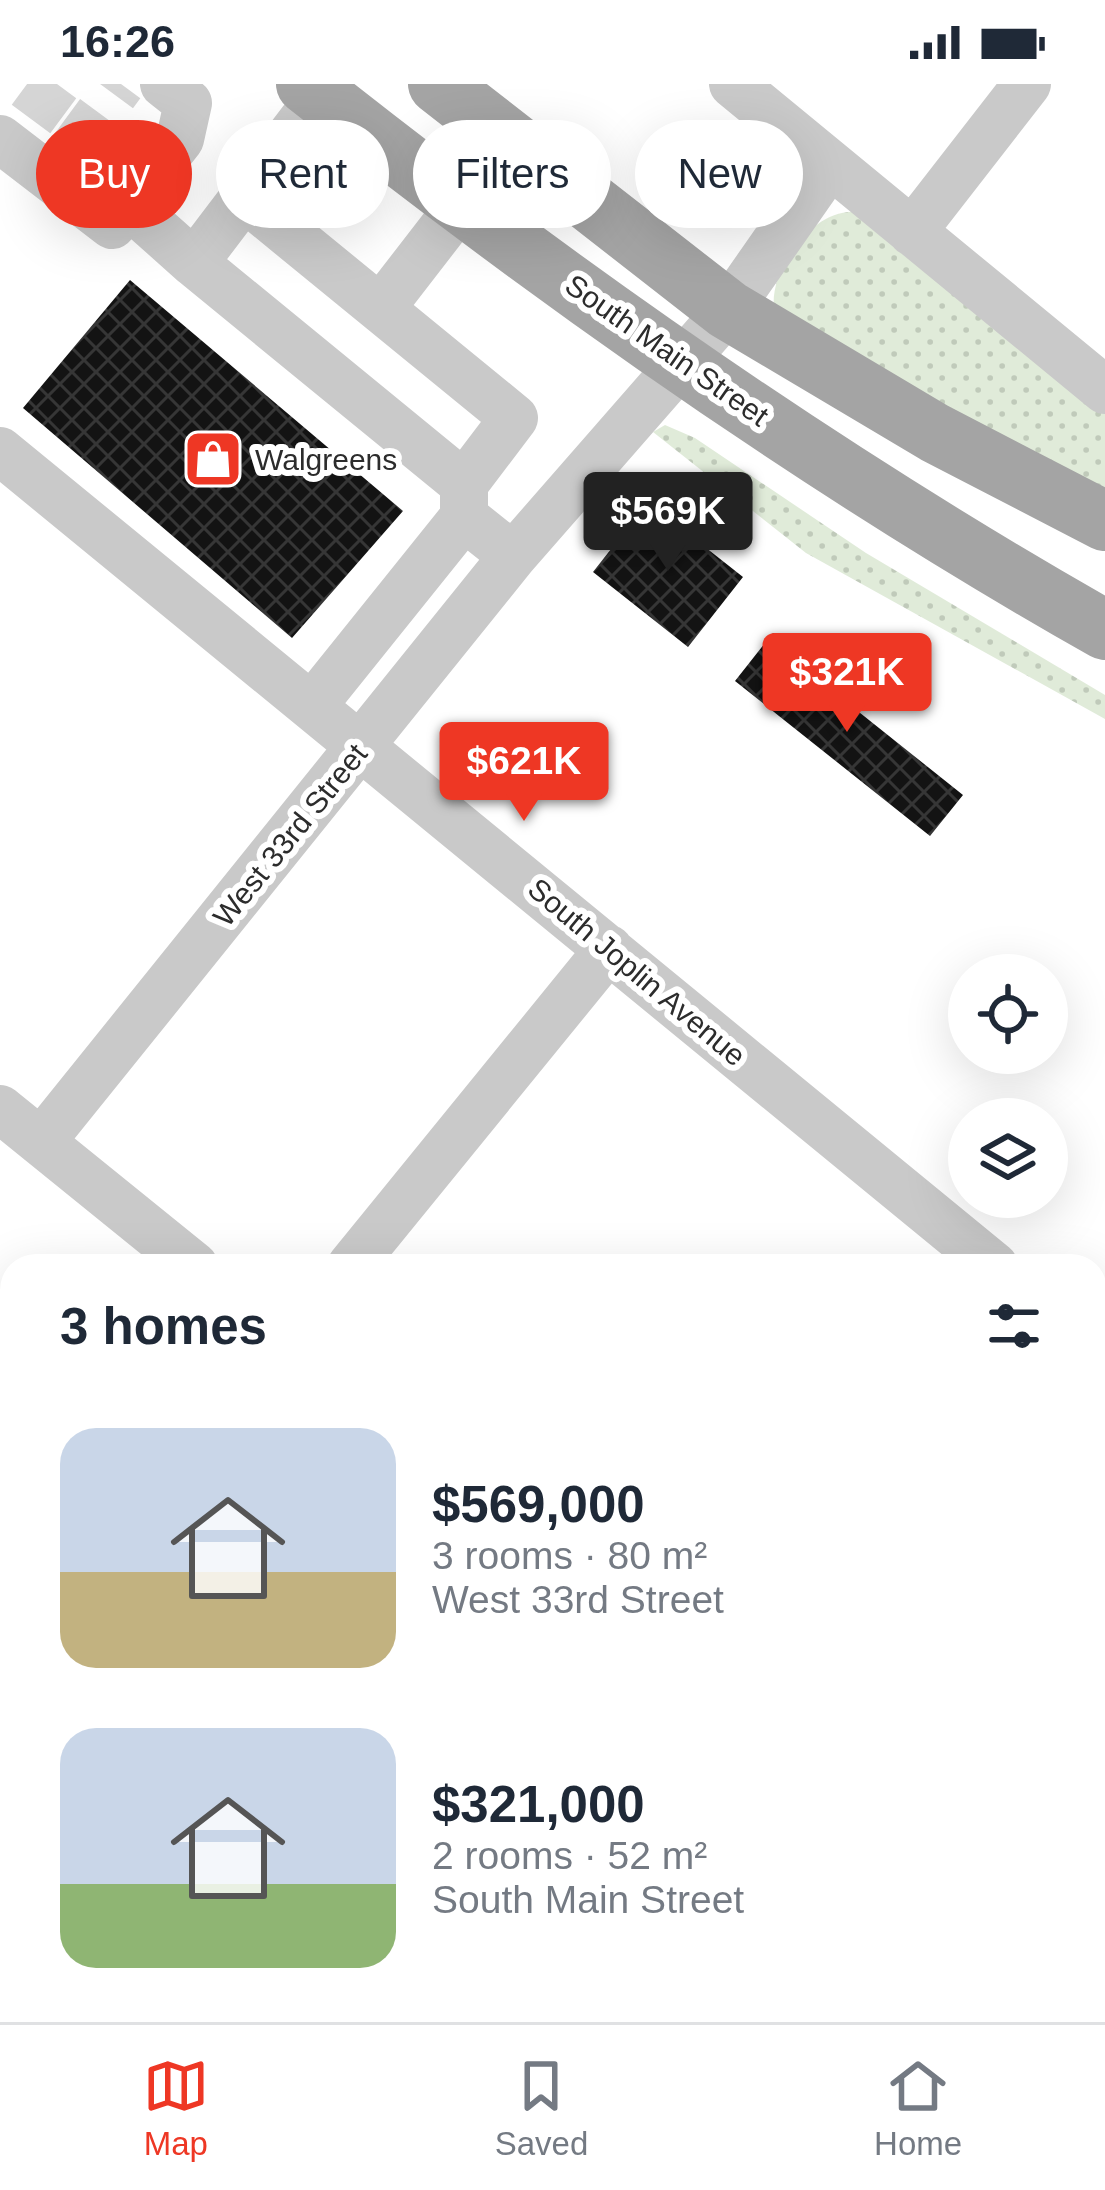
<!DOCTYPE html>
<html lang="en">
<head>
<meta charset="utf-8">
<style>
  :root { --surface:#fff; --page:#f6f6f7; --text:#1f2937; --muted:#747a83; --line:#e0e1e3; --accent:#ee3724 }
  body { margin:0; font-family:Arial,sans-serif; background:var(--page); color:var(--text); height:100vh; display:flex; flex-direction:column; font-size:45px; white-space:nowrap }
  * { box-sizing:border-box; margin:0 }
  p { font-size:39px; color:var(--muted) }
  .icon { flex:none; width:66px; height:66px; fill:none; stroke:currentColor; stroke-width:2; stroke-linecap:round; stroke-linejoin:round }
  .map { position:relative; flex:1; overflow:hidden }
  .panel { position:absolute; left:0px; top:1170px; width:1107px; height:768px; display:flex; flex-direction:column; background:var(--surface); border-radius:36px 36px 0 0; box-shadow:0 12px 48px #0002 }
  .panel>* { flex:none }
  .guide { position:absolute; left:36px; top:36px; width:1035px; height:108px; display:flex; gap:24px }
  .controls { position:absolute; left:948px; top:870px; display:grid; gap:24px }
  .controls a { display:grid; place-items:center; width:120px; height:120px; border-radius:50%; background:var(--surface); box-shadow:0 12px 48px #0002; font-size:60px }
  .price { position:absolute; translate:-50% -102px; padding:0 27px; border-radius:12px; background:var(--accent); color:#fff; font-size:39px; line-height:78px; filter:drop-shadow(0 3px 6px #0008) }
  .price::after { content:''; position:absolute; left:50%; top:72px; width:36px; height:27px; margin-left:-18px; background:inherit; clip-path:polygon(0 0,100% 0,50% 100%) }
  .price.current { background:#222; color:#fff }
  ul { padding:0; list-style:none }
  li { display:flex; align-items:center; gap:36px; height:300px; padding:0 60px }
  li span { display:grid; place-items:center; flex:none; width:336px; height:240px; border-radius:36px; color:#555 }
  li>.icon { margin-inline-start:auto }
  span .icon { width:144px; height:144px; fill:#fffc; stroke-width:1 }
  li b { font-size:51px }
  h2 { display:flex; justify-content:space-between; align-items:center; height:144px; padding:0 60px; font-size:51px }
  .pill { padding:0 42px; border-radius:54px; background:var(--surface); box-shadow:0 12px 48px #0002; font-size:42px; line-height:108px }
  .pill.current { background:var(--accent); color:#fff }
  .status { display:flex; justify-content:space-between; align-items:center; height:84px; padding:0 60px; background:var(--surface); direction:ltr }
  .status svg { height:33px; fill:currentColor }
  .dock { display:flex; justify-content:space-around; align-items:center; height:168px; border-top:3px solid var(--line); background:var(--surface); font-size:33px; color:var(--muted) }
  .dock a { display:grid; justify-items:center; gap:6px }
  .dock .current { color:var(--accent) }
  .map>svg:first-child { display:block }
  .grass { fill:url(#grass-dots) }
  .building { fill:url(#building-cross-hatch) }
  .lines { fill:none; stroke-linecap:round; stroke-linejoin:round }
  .minor-tunnel { stroke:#d5d5d5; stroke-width:48; stroke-dasharray:48 24; stroke-linecap:butt }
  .minor { stroke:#c9c9c9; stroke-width:48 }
  .major { stroke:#a4a4a4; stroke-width:60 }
  .labels { text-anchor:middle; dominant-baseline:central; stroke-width:12; stroke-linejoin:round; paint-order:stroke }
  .street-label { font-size:30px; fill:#2c2c2c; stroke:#fff }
  .poi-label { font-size:30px; fill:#2c2c2c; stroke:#fff; text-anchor:start }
</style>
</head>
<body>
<div class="status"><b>16:26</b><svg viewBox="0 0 49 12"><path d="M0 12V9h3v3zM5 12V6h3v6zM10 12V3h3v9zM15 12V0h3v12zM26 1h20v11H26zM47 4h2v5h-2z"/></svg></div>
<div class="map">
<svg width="1105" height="1938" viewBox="0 0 1105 1938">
  <defs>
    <pattern id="grass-dots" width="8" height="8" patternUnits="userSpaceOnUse" patternTransform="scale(3)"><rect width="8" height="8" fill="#e0ebd9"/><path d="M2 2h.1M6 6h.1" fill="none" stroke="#c0caba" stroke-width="1.8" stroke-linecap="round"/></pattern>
    <pattern id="building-cross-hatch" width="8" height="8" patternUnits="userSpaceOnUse" patternTransform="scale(3)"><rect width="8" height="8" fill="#131313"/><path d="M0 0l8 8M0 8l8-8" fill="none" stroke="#363636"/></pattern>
  </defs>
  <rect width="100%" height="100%" fill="#fff"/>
  <path class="grass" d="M 856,128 L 1105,329 L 1105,421 L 775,231 C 765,189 812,124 856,128 Z
    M 665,341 L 695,354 L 866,469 L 1105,611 L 1105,635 L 806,469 L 653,348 Z"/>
  <path class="building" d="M 130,196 L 403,427 L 292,554 L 23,324 Z
    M 648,418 L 743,493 L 688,563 L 593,488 Z
    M 773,549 L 809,577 L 805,585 L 963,711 L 930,752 L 735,597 Z"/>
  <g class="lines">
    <path class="minor-tunnel" d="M 31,35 L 57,0
      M 71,68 L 121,0"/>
    <path class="minor" d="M 733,0 L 1105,306
      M 321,12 L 194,179 L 464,400 L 464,433 L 513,472
      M 0,55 L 112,141 L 180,55 L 188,19 L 164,0
      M 245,114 L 514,334 L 464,400
      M 129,121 L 194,179
      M 912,148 L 1027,0
      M 381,224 L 463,118
      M 0,367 L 994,1182
      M 313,621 L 464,433
      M 0,1025 L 194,1182
      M 41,1058 L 513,472 L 728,226 L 830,80
      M 351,1182 L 609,865
      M 1095,1266 L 1105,1274
      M 1095,1520 L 1105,1508
      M 0,1623 L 12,1608
      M 0,1720 L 12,1730
      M 1095,1925 L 1105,1933
      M 258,1926 L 273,1938
      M 755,1938 L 764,1926"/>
    <path class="major" d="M 306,0 C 558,200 824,387 1105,546
      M 438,0 L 728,226 L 935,349 L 1105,437"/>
  </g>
  <defs>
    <symbol id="shop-square" viewBox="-11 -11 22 22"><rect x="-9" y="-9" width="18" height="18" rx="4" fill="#ee3724" stroke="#fff"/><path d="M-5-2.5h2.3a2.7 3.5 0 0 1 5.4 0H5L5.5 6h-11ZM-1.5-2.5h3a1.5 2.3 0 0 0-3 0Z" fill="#fff"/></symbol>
  </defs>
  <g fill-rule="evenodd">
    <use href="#shop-square" x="180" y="342" width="66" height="66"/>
  </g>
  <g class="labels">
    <g class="street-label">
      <text transform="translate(667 266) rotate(35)">South Main Street</text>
      <text transform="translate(290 751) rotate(-51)">West 33rd Street</text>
      <text transform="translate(637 888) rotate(40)">South Joplin Avenue</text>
    </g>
    <g class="poi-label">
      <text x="255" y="375">Walgreens</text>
    </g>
  </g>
</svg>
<div class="controls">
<a><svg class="icon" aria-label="locate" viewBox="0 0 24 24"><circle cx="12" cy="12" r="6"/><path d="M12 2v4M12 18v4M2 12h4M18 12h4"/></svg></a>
<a><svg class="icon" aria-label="layers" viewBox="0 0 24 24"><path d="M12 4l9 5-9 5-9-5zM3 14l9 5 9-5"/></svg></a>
</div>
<b class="price current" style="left:668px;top:490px">$569K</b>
<b class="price" style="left:847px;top:651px">$321K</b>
<b class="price" style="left:524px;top:740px">$621K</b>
<div class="guide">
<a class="pill current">Buy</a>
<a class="pill">Rent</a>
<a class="pill">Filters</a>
<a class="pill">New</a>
</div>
<section class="panel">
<h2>3 homes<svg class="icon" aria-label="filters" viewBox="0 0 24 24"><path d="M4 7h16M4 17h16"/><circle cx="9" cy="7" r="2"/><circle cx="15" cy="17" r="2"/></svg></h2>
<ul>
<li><span style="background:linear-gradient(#c9d6e8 60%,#c2b280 0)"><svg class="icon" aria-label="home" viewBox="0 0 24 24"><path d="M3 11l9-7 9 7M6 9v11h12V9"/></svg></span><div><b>$569,000</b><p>3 rooms · 80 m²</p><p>West 33rd Street</p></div></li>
<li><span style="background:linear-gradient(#c9d6e8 65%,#8fb573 0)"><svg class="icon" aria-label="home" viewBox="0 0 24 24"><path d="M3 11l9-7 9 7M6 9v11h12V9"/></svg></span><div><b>$321,000</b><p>2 rooms · 52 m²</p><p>South Main Street</p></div></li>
</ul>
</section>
</div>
<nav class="dock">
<a class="current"><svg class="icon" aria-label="map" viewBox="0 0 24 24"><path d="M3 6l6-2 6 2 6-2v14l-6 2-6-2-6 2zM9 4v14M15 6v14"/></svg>Map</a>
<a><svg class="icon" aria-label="saved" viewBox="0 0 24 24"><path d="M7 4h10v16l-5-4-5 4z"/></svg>Saved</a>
<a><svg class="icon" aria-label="home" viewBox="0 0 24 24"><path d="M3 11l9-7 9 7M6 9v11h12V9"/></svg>Home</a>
</nav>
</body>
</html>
